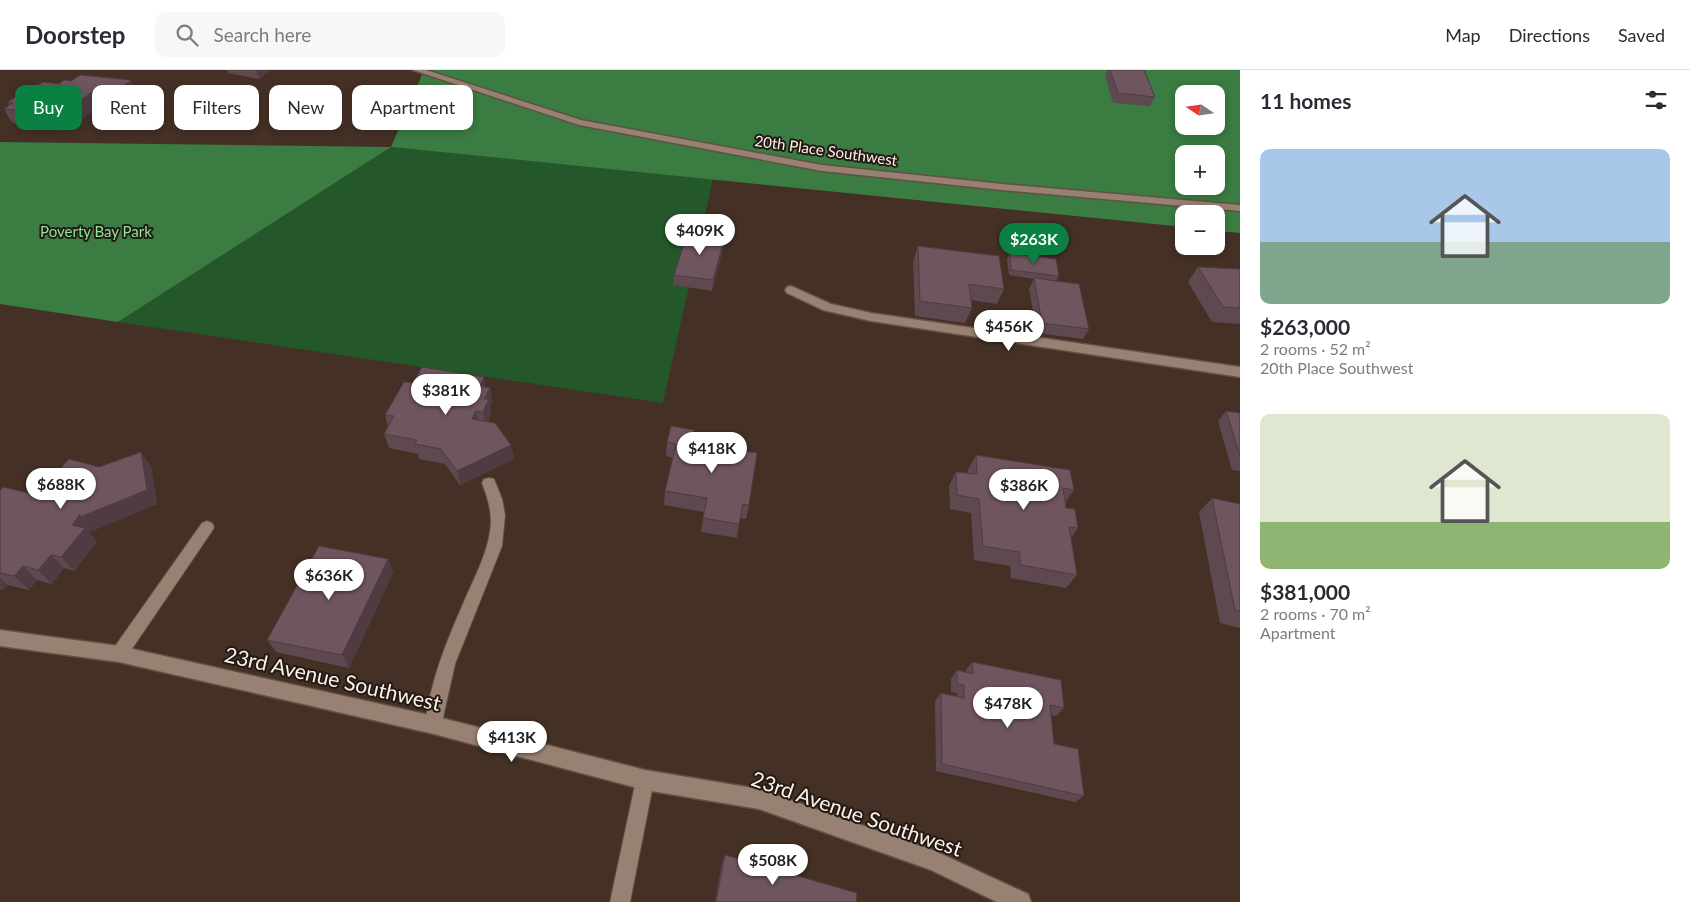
<!DOCTYPE html>
<html lang="en">
<head>
<meta charset="utf-8">
<style>
  :root { --surface:#fff; --page:#f7f7f7; --text:#2b2b33; --muted:#7c7c81; --line:#e1e1e2; --accent:#0b8043 }
  body { margin:0; font-family:Lato,sans-serif; background:var(--page); color:var(--text); height:100vh; display:flex; flex-direction:column; font-size:19px; white-space:nowrap }
  * { box-sizing:border-box; margin:0 }
  p { font-size:16px; color:var(--muted) }
  .icon { flex:none; width:28px; height:28px; fill:none; stroke:currentColor; stroke-width:2; stroke-linecap:round; stroke-linejoin:round }
  .map { position:relative; flex:1; overflow:hidden }
  .sheet { display:flex; flex-direction:column; background:var(--surface); width:450px }
  .sheet>* { flex:none }
  .banner { position:absolute; left:15px; top:15px; width:475px; height:45px; display:flex; gap:10px }
  .needle { width:32px; rotate:283deg }
  .fabs { position:absolute; left:1175px; top:15px; display:grid; gap:10px }
  .fabs a { display:grid; place-items:center; width:50px; height:50px; border-radius:10px; background:var(--surface); box-shadow:0 2px 8px #0003; font-size:25px }
  .price { position:absolute; translate:-50% -42px; padding:0 11px; border-radius:18px; background:#fff; color:#222; font-size:16px; line-height:32px; filter:drop-shadow(0 1px 2px #0008) }
  .price::after { content:''; position:absolute; left:50%; top:30px; width:15px; height:11px; margin-left:-8px; background:inherit; clip-path:polygon(0 0,100% 0,50% 100%) }
  .price.active { background:var(--accent); color:#fff }
  ul { padding:0; list-style:none }
  li { display:grid; align-content:center; gap:10px; height:265px; padding:0 20px }
  li span { display:grid; place-items:center; height:155px; border-radius:10px; color:#555 }
  li>.icon { margin-inline-start:auto }
  span .icon { width:90px; height:90px; fill:#fffc; stroke-width:1 }
  li b { font-size:21px }
  h2 { display:flex; justify-content:space-between; align-items:center; height:60px; padding:0 20px; font-size:21px }
  .tag { padding:0 18px; border-radius:10px; background:var(--surface); box-shadow:0 2px 8px #0003; font-size:18px; line-height:45px }
  .tag.active { background:var(--accent); color:#fff }
  header { display:flex; align-items:center; gap:30px; box-sizing:border-box; height:70px; padding:0 25px; background:var(--surface); border-bottom:1px solid var(--line) }
  header strong { font-size:24px }
  nav { display:flex; gap:28px; margin-inline-start:auto; font-size:18px }
  .search { width:350px; height:45px; background:var(--page); display:flex; align-items:center; gap:12px; box-sizing:border-box; padding:0 18px; border-radius:10px; color:var(--muted); font-size:19px }
  main { display:flex; flex:1; min-height:0 }
  .map>svg:first-child { display:block }
  .green { fill:#24572a }
  .forest { fill:#3a7c41; fill-rule:evenodd }
  .lines { fill:none; stroke-linecap:round; stroke-linejoin:round }
  .lane-casing { stroke:#615045; stroke-width:2 }
  .street-casing { stroke:#615045; stroke-width:3 }
  .lane { fill:#988072; fill-rule:evenodd }
  .street { fill:#988072; fill-rule:evenodd }
  .wall { fill:#5f4951 }
  .shaded-wall { fill:#4e3c42 }
  .building { fill:#6f555e; stroke:#4e3c42 }
  .labels { text-anchor:middle; dominant-baseline:central; stroke-width:4; stroke-linejoin:round; paint-order:stroke }
  .far-street-label { font-size:15px; fill:#fff1e9; stroke:#231a15 }
  .far-park-label { font-size:15px; fill:#8ce694; stroke:#231a15 }
  .near-street-label { font-size:21px; fill:#fff1e9; stroke:#231a15 }
</style>
</head>
<body>
<header>
<strong>Doorstep</strong>
<div class="search"><svg class="icon" aria-label="search" viewBox="0 0 24 24"><circle cx="10" cy="10" r="6"/><path d="M15 15l6 6"/></svg>Search here</div>
<nav><a>Map</a><a>Directions</a><a>Saved</a></nav>
</header>
<main>
<div class="map">
<svg width="1240" height="832" viewBox="0 0 1240 832">
  <rect width="100%" height="100%" fill="#443024"/>
  <path class="green" d="M 391,77 L 713,109 L 663,333 L 118,252 Z"/>
  <path class="forest" d="M 424,0 L 1240,0 L 1240,163 L 1216,161 L 1216,144 L 1184,144 L 1184,157 L 391,77 L 118,252 L 0,234 L 0,72 L 391,77 ZM 1184,24 L 1216,24 L 1216,56 L 1184,56 ZM 1184,84 L 1216,84 L 1216,116 L 1184,116 Z"/>
  <g class="lines">
    <defs>
      <path id="lane" d="M 489,408 L 494,409 L 502,429 L 505,445 L 502,476 L 455,594 L 440,661 L 434,663 L 428,661 L 425,655 C 430,612 446,573 463,534 C 473,510 486,487 490,462 C 493,444 488,429 482,413 L 484,409 Z
        M 207,451 L 212,453 L 214,457 L 212,461 L 125,589 L 119,591 L 113,589 L 111,584 L 113,579 L 202,453 Z
        M 645,701 L 651,704 L 654,710 L 630,832 L 610,832 L 636,710 L 639,704 Z"/>
      <path id="street" d="M 413,0 L 426,0 L 581,50 L 822,95 L 1002,114 L 1240,135 L 1240,141 L 1002,120 L 822,101 L 579,55 Z
        M 791,216 L 831,234 L 871,243 L 1240,297 L 1240,307 L 871,251 L 823,240 L 787,223 L 785,220 L 787,217 Z
        M 0,560 L 119,576 L 434,646 L 645,700 L 759,719 L 935,781 L 1028,824 L 1031,832 L 997,832 L 931,800 L 759,739 L 645,720 L 434,664 L 119,592 L 0,576 Z"/>
    </defs>
    <use href="#lane" class="lane-casing"/>
    <use href="#street" class="street-casing"/>
    <use href="#lane" class="lane"/>
    <use href="#street" class="street"/>
  </g>
  <path class="wall" d="M 227,0 L 268,0 L 269,2 L 259,9 L 228,3 Z
    M 1107,0 L 1144,0 L 1155,27 L 1150,36 L 1113,33 L 1105,6 Z
    M 33,18 L 137,24 L 121,37 L 100,35 L 76,54 L 77,57 L 60,61 L 58,58 L 12,53 L 4,39 L 9,35 L 8,32 Z
    M 255,31 L 225,52 L 202,47 L 198,38 Z
    M 724,176 L 712,221 L 673,215 L 674,205 Z
    M 918,176 L 1004,219 L 997,234 L 971,230 L 972,238 L 965,253 L 915,246 L 913,191 Z
    M 1010,183 L 1059,206 L 1056,211 L 1089,259 L 1083,269 L 1037,263 L 1029,219 L 1034,209 L 1009,205 L 1007,189 Z
    M 1198,197 L 1240,199 L 1240,254 L 1212,252 L 1188,212 Z
    M 413,313 L 490,318 L 492,332 L 490,337 L 491,344 L 488,352 L 511,375 L 514,389 L 460,415 L 445,394 L 419,389 L 418,384 L 389,378 L 384,364 L 388,356 L 385,345 Z
    M 1226,341 L 1240,343 L 1240,401 L 1232,400 L 1218,351 Z
    M 694,368 L 738,380 L 749,435 L 746,449 L 740,448 L 737,468 L 701,462 L 704,442 L 664,435 L 665,421 L 673,388 L 666,386 L 667,372 Z
    M 141,382 L 151,397 L 157,434 L 92,461 L 91,460 L 89,462 L 97,472 L 74,501 L 64,498 L 52,514 L 37,510 L 29,520 L 8,515 L 3,520 L 0,519 L 0,421 L 36,425 L 99,397 Z
    M 976,385 L 1074,420 L 1065,433 L 1066,438 L 1078,458 L 1071,468 L 1077,505 L 1066,518 L 1011,508 L 1010,496 L 974,490 L 971,443 L 950,439 L 949,416 L 956,402 L 968,403 L 968,400 Z
    M 1212,428 L 1240,434 L 1240,558 L 1220,553 L 1199,442 Z
    M 388,489 L 393,503 L 349,598 L 276,582 L 267,570 Z
    M 972,592 L 1064,638 L 1056,646 L 1051,645 L 1054,674 L 1084,726 L 1075,732 L 936,701 L 935,631 L 941,623 L 957,626 L 957,623 L 951,622 L 951,609 L 957,600 L 966,602 L 966,600 Z
    M 725,785 L 856,832 L 715,832 L 722,793 Z"/>
  <path class="shaded-wall" d="M 256,0 L 268,0 L 269,2 L 259,9 Z
    M 131,10 L 137,24 L 121,37 L 114,23 Z
    M 93,21 L 100,35 L 76,54 L 77,57 L 60,61 L 52,47 L 68,40 Z
    M 251,21 L 255,31 L 225,52 L 221,42 Z
    M 725,166 L 724,176 L 712,221 L 713,210 Z
    M 484,307 L 486,322 L 480,316 Z
    M 490,318 L 492,332 L 490,337 L 491,344 L 485,357 L 483,342 L 484,329 Z
    M 476,341 L 478,355 L 472,349 Z
    M 511,375 L 514,389 L 460,415 L 457,401 Z
    M 141,382 L 151,397 L 157,434 L 92,461 L 91,460 L 89,462 L 97,472 L 74,501 L 61,487 L 72,455 L 80,444 Z
    M 51,485 L 64,498 L 52,514 L 38,500 Z
    M 388,489 L 393,503 L 349,598 L 342,585 Z
    M 23,496 L 37,510 L 29,520 L 14,506 Z
    M 0,508 L 8,515 L 3,520 L 0,517 Z"/>
  <path class="building" d="M 1110,0 L 1144,0 L 1155,27 L 1118,23 Z
    M 80,5 L 131,10 L 114,23 L 93,21 L 68,40 L 70,43 L 52,47 L 51,44 L 4,39 L 13,33 L 8,32 L 29,18 L 33,18 L 43,12 L 59,14 L 64,10 L 71,11 Z
    M 229,17 L 251,21 L 221,42 L 198,38 Z
    M 688,161 L 725,166 L 713,210 L 674,205 Z
    M 918,176 L 999,186 L 1004,219 L 969,214 L 972,238 L 920,231 Z
    M 1010,183 L 1056,189 L 1059,206 L 1011,200 Z
    M 1198,197 L 1240,199 L 1240,238 L 1223,237 Z
    M 1034,208 L 1079,214 L 1089,259 L 1042,253 Z
    M 422,297 L 484,307 L 480,316 L 490,318 L 484,329 L 489,329 L 483,342 L 476,341 L 472,349 L 495,353 L 511,375 L 457,401 L 441,379 L 415,374 L 417,370 L 384,364 L 394,346 L 385,345 L 404,312 L 413,313 Z
    M 1226,341 L 1240,343 L 1240,386 Z
    M 671,356 L 694,360 L 693,368 L 722,372 L 723,367 L 740,370 L 738,380 L 757,383 L 749,435 L 743,434 L 739,454 L 703,448 L 707,428 L 665,421 L 676,374 L 667,372 Z
    M 141,382 L 147,420 L 80,447 L 80,444 L 72,455 L 85,458 L 61,487 L 51,485 L 38,500 L 23,496 L 14,506 L 0,503 L 0,421 L 3,417 L 36,425 L 69,389 L 99,397 Z
    M 976,385 L 1070,400 L 1074,420 L 1063,418 L 1066,438 L 1075,439 L 1078,458 L 1069,457 L 1077,505 L 1021,495 L 1019,482 L 983,476 L 979,429 L 957,425 L 956,402 L 977,404 Z
    M 1212,428 L 1240,434 L 1240,541 L 1235,540 Z
    M 319,476 L 388,489 L 342,585 L 267,570 Z
    M 972,592 L 1061,610 L 1064,638 L 1050,635 L 1054,674 L 1078,679 L 1084,726 L 942,694 L 941,623 L 964,628 L 964,615 L 957,614 L 957,600 L 973,604 Z
    M 725,785 L 857,823 L 856,832 L 716,832 Z"/>
  <g class="labels">
    <g class="far-street-label">
      <text transform="translate(826 80) rotate(8)">20th Place Southwest</text>
    </g>
    <g class="far-park-label">
      <text x="96" y="161">Poverty Bay Park</text>
    </g>
    <g class="near-street-label">
      <text transform="translate(333 608) rotate(13)">23rd Avenue Southwest</text>
      <text transform="translate(857 743) rotate(19)">23rd Avenue Southwest</text>
    </g>
  </g>
</svg>
<div class="fabs">
<a><svg class="needle" viewBox="-14 -14 28 28"><path d="M0-13l5 13h-10z" fill="#e53935"/><path d="M0 13l5-13h-10z" fill="#7c7c81"/></svg></a>
<a>+</a>
<a>−</a>
</div>
<b class="price" style="left:700px;top:186px">$409K</b>
<b class="price active" style="left:1034px;top:195px">$263K</b>
<b class="price" style="left:1009px;top:282px">$456K</b>
<b class="price" style="left:446px;top:346px">$381K</b>
<b class="price" style="left:712px;top:404px">$418K</b>
<b class="price" style="left:61px;top:440px">$688K</b>
<b class="price" style="left:1024px;top:441px">$386K</b>
<b class="price" style="left:329px;top:531px">$636K</b>
<b class="price" style="left:1008px;top:659px">$478K</b>
<b class="price" style="left:512px;top:693px">$413K</b>
<b class="price" style="left:773px;top:816px">$508K</b>
<div class="banner">
<a class="tag active">Buy</a>
<a class="tag">Rent</a>
<a class="tag">Filters</a>
<a class="tag">New</a>
<a class="tag">Apartment</a>
</div>
</div>
<section class="sheet">
<h2>11 homes<svg class="icon" aria-label="filters" viewBox="0 0 24 24"><path d="M4 7h16M4 17h16"/><circle cx="9" cy="7" r="2"/><circle cx="15" cy="17" r="2"/></svg></h2>
<ul>
<li><span style="background:linear-gradient(#a9c7e8 60%,#7fa58c 0)"><svg class="icon" aria-label="home" viewBox="0 0 24 24"><path d="M3 11l9-7 9 7M6 9v11h12V9"/></svg></span><div><b>$263,000</b><p>2 rooms · 52 m²</p><p>20th Place Southwest</p></div></li>
<li><span style="background:linear-gradient(#dfe7d0 70%,#8fb573 0)"><svg class="icon" aria-label="home" viewBox="0 0 24 24"><path d="M3 11l9-7 9 7M6 9v11h12V9"/></svg></span><div><b>$381,000</b><p>2 rooms · 70 m²</p><p>Apartment</p></div></li>
</ul>
</section>
</main>
</body>
</html>
